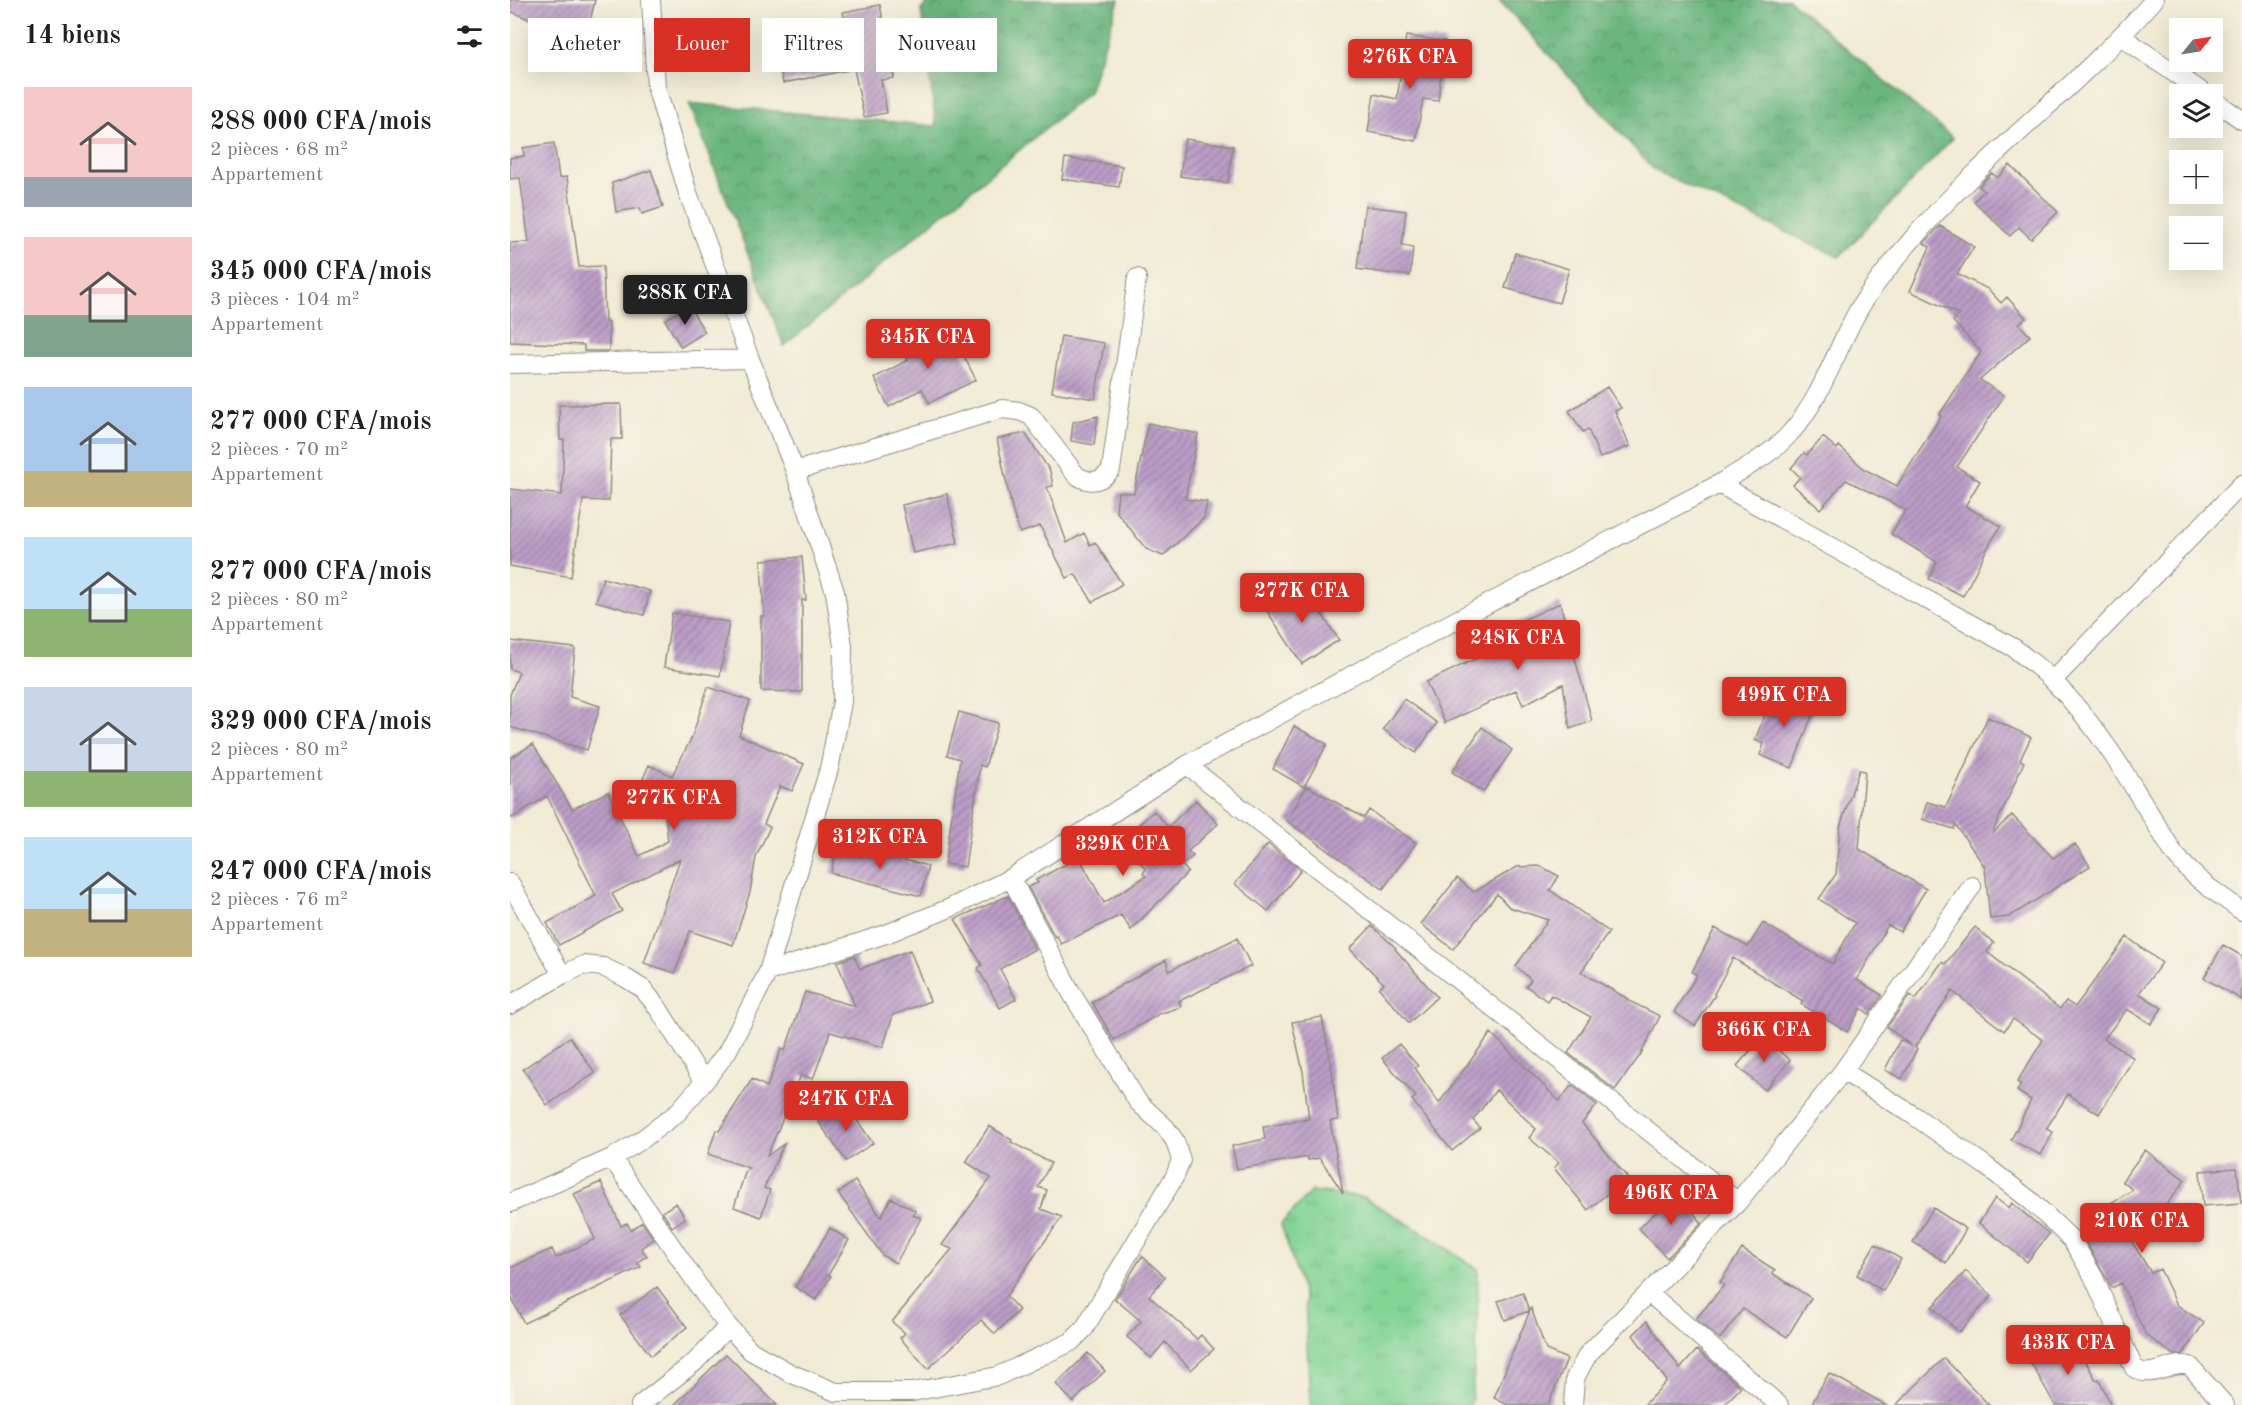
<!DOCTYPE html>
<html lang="fr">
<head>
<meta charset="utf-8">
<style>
  :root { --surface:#fff; --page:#f2f2f2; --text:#202124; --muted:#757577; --accent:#d93025 }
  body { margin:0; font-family:"Old Standard TT",serif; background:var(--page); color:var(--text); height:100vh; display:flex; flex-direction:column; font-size:22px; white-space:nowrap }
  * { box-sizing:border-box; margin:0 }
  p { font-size:20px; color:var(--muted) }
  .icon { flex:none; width:33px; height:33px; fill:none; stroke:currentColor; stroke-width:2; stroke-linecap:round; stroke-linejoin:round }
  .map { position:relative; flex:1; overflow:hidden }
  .sheet { display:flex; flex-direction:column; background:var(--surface); width:510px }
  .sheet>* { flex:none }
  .guide { position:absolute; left:18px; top:18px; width:570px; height:54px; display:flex; gap:12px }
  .needle { width:39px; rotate:60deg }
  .fabs { position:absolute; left:1659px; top:18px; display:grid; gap:12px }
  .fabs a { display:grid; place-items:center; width:54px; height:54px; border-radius:0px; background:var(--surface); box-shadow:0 6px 24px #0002; font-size:30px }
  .price { position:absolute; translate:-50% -51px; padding:0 14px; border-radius:6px; background:var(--accent); color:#fff; font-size:20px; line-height:39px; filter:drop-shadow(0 2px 3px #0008) }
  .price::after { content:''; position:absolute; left:50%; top:36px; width:18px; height:14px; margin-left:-9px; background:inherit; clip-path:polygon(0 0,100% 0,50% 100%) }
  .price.active { background:#222; color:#fff }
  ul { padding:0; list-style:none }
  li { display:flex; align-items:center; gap:18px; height:150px; padding:0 24px }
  li span { display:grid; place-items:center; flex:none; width:168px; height:120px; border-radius:0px; color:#555 }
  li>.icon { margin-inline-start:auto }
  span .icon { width:72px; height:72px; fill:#fffc; stroke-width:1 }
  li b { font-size:26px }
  h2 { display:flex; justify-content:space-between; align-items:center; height:72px; padding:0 24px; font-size:26px }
  .tag { padding:0 21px; border-radius:0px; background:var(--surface); box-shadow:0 6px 24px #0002; font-size:21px; line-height:54px }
  .tag.active { background:var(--accent); color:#fff }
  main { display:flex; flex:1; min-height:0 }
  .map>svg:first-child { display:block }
  .grass { fill:url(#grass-tufts); stroke:#578060; stroke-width:1.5 }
  .forest { fill:url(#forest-crowns); stroke:#4a7054; stroke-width:1.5 }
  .building { fill:url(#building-hatch) }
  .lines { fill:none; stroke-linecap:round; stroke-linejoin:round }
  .street-casing { stroke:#8e8b80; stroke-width:20 }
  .street { stroke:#fff; stroke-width:18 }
</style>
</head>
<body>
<main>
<section class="sheet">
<h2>14 biens<svg class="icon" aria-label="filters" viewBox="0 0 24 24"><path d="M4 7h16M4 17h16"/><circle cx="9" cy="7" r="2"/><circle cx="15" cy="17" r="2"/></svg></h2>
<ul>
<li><span style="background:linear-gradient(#f6c9c9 75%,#9aa5b1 0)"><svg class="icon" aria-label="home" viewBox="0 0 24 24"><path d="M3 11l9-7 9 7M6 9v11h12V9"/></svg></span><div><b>288 000 CFA/mois</b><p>2 pièces · 68 m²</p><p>Appartement</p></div></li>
<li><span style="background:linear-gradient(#f6c9c9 65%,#7fa58c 0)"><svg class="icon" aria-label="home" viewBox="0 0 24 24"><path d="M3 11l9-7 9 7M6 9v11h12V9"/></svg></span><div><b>345 000 CFA/mois</b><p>3 pièces · 104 m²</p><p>Appartement</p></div></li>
<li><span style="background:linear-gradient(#a9c7e8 70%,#c2b280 0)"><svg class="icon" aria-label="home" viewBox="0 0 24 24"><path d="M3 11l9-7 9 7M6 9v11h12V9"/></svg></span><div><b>277 000 CFA/mois</b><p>2 pièces · 70 m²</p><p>Appartement</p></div></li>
<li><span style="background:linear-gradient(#bfe0f5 60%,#8fb573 0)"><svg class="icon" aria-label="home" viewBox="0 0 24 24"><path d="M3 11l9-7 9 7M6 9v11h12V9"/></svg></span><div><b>277 000 CFA/mois</b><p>2 pièces · 80 m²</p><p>Appartement</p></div></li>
<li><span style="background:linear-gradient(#c9d6e8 70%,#8fb573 0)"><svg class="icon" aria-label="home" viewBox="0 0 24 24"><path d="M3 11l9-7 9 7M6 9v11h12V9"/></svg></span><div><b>329 000 CFA/mois</b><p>2 pièces · 80 m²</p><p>Appartement</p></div></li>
<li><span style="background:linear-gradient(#bfe0f5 60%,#c2b280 0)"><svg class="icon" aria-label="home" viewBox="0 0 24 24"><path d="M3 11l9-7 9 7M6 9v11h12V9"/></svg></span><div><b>247 000 CFA/mois</b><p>2 pièces · 76 m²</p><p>Appartement</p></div></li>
</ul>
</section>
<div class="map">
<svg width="1732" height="1405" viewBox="0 0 1732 1405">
  <defs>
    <pattern id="grass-tufts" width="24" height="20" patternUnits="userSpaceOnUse" patternTransform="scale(1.5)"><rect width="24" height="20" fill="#83d495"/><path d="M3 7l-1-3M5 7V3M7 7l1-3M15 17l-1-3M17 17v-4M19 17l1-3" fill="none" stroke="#71b681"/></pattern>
    <pattern id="forest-crowns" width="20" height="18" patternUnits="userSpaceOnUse" patternTransform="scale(1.5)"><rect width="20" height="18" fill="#6ab67e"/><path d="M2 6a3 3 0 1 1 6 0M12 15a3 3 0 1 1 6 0" fill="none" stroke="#579467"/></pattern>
    <pattern id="building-hatch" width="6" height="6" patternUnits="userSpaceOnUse" patternTransform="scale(1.5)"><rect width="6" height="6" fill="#bc9dc7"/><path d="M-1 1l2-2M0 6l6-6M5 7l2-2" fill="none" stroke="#9980a2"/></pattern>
  </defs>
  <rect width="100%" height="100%" fill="#f7f3e8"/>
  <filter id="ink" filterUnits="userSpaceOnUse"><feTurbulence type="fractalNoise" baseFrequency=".0167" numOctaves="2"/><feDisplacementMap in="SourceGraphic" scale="12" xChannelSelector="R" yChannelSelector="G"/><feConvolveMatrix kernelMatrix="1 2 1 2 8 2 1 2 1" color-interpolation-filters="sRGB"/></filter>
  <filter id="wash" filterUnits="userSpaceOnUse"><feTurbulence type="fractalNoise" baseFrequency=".008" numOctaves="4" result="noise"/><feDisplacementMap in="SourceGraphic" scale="24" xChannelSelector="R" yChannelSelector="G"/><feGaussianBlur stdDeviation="1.35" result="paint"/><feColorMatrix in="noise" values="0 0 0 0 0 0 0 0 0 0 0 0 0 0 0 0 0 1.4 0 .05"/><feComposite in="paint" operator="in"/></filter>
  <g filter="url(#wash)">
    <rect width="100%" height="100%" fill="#f1ebd5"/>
    <path class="grass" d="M 802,1191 L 853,1197 L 912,1232 L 968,1269 L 967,1334 L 961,1405 L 800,1405 L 795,1299 L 771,1224 Z"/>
    <path class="forest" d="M 421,0 L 609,0 L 579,92 L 274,346 L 179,103 L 426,126 L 411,10 Z
      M 989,0 L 1279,0 L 1443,138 L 1329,257 L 1145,171 Z"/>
    <g id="blocks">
      <path class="building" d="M 0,0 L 85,0 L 79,26 L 41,17 L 37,27 L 0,11 Z
        M 370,5 L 384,78 L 371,80 L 377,113 L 354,117 L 344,69 L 273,83 L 263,38 L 335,21 L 333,12 Z
        M 896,36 L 935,41 L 928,101 L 913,99 L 906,141 L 858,132 L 864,94 L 887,99 Z
        M 675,139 L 723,146 L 718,183 L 670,176 Z
        M 44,143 L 49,178 L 57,177 L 69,267 L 93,266 L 95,322 L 99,322 L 99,351 L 74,351 L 74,345 L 0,342 L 0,243 L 19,242 L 10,178 L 0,179 L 0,158 L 14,156 L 13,148 Z
        M 555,158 L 612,166 L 609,187 L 552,179 Z
        M 1500,165 L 1548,212 L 1521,239 L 1509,227 L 1500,236 L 1464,201 L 1474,191 L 1469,186 L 1482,173 L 1487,178 Z
        M 141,170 L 153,207 L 132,214 L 130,208 L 106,212 L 102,183 Z
        M 855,206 L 896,211 L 892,245 L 903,247 L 900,276 L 847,269 Z
        M 1430,226 L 1464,247 L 1447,274 L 1478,289 L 1491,303 L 1497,297 L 1516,318 L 1509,324 L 1520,336 L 1470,380 L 1494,396 L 1447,467 L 1470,481 L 1455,506 L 1491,526 L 1479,545 L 1453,596 L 1419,579 L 1427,562 L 1381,534 L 1396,510 L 1336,480 L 1310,509 L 1283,485 L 1290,477 L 1281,468 L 1294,453 L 1297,455 L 1313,437 L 1327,449 L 1329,446 L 1354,469 L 1387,486 L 1431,416 L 1429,415 L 1471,352 L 1443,321 L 1450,315 L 1400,291 L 1420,247 L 1414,243 Z
        M 1005,253 L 1059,269 L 1049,303 L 995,288 Z
        M 178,305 L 195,332 L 171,347 L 155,320 Z
        M 439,326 L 466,380 L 419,403 L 412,389 L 379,407 L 364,378 L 398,360 L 392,349 Z
        M 551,336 L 594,343 L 585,399 L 542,392 Z
        M 1097,387 L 1111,408 L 1105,411 L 1120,446 L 1090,458 L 1078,429 L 1073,432 L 1059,411 Z
        M 111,404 L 112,439 L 101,439 L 99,501 L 73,500 L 61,577 L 0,566 L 0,489 L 52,495 L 54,440 L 50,440 L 49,405 Z
        M 588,416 L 584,445 L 561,441 L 563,422 Z
        M 638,423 L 688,434 L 675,499 L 697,502 L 694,518 L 653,556 L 636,549 L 606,511 L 608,492 L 624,493 Z
        M 515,433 L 540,471 L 543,486 L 537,487 L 557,543 L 574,533 L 580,545 L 585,542 L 612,584 L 583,602 L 565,574 L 557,578 L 530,526 L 510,533 L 503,513 L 487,439 Z
        M 437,494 L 448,543 L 403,553 L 392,505 Z
        M 292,557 L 296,600 L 292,600 L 292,692 L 251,691 L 251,616 L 254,616 L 251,560 Z
        M 93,578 L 140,591 L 134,615 L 86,601 Z
        M 792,584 L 829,640 L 792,664 L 755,608 Z
        M 1050,603 L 1082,721 L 1060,729 L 1053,684 L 1013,705 L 1006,690 L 935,723 L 916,682 L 995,645 L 989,631 Z
        M 162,613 L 219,622 L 210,676 L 154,667 Z
        M 0,641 L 65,648 L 60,697 L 90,706 L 77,750 L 0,727 L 0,695 L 9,672 L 0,669 Z
        M 198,687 L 240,701 L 229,735 L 294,764 L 282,791 L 270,786 L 254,824 L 260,827 L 246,857 L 240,892 L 223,945 L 180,931 L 165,973 L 134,963 L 170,859 L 102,894 L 112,911 L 49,945 L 37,923 L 86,896 L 37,796 L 0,819 L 0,758 L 23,744 L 62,809 L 98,792 L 129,856 L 158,841 L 155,812 L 124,799 L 139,765 L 162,776 L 182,737 Z
        M 1265,689 L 1306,705 L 1282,768 L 1250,755 L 1254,744 L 1245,740 Z
        M 894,699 L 927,723 L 906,753 L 873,729 Z
        M 449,712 L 488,723 L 475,767 L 470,765 L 455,867 L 435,864 L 450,759 L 437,755 Z
        M 1478,717 L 1521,737 L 1510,760 L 1514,762 L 1482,834 L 1502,815 L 1543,858 L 1565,844 L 1580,866 L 1499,917 L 1480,919 L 1475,867 L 1445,824 L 1444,829 L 1412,819 L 1417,802 L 1436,807 Z
        M 784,726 L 817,744 L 794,787 L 763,769 Z
        M 972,727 L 1002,750 L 973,792 L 942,772 Z
        M 1349,770 L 1355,771 L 1349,849 L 1416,889 L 1390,932 L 1378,925 L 1347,980 L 1372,995 L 1359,1014 L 1351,1008 L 1337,1032 L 1291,1004 L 1293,1001 L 1223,958 L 1204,994 L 1205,995 L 1185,1026 L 1164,1012 L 1187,975 L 1182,972 L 1205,928 L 1238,947 L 1253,923 L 1322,964 L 1345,923 L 1309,899 L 1326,874 L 1330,827 Z
        M 797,786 L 854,818 L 859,810 L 906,843 L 873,889 L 777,821 Z
        M 686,800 L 708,824 L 678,851 L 683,856 L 672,865 L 678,872 L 621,930 L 611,915 L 551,944 L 547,936 L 545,937 L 518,887 L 528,883 L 526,880 L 569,857 L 594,903 L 636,876 L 633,873 L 636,869 L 611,840 L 644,811 L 658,827 Z
        M 328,843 L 418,866 L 411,896 L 321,873 Z
        M 758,844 L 791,870 L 758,911 L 725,884 Z
        M 1030,866 L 1049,876 L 1040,890 L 1099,932 L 1071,972 L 1118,999 L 1117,1000 L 1150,1016 L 1131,1054 L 1105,1090 L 1058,1053 L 1081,1017 L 1041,995 L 1037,1001 L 1016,986 L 1021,980 L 1006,966 L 1038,920 L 999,907 L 987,894 L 943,949 L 911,924 L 947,878 L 964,892 L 1007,867 Z
        M 498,896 L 525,949 L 490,969 L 506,999 L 490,1008 L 468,968 L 472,965 L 445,919 Z
        M 862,926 L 886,948 L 885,949 L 927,997 L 899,1023 L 869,988 L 874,984 L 840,949 Z
        M 1465,927 L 1484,943 L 1477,952 L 1550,1009 L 1556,1001 L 1565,1007 L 1617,937 L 1652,963 L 1629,993 L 1652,1008 L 1641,1024 L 1617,1009 L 1594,1039 L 1624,1058 L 1589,1114 L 1558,1094 L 1536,1129 L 1543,1132 L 1531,1155 L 1501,1140 L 1521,1100 L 1507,1091 L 1511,1085 L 1507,1082 L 1533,1040 L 1503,1019 L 1494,1031 L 1442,991 L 1405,1047 L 1407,1049 L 1392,1079 L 1375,1070 L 1390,1040 L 1402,1046 L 1377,1027 L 1400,995 L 1406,999 L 1432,962 L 1435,964 Z
        M 727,938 L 741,966 L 669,1001 L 671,1007 L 649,1014 L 604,1040 L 582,1002 L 656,960 L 659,971 Z
        M 1713,945 L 1732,956 L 1732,1000 L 1694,978 Z
        M 400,950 L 420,1001 L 383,1015 L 373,1047 L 320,1032 L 303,1079 L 291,1075 L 257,1156 L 274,1144 L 254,1188 L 260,1190 L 251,1217 L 224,1207 L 236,1170 L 239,1168 L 198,1154 L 206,1130 L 209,1131 L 242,1079 L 257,1087 L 271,1049 L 275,1051 L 295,992 L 345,1006 L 327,962 L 344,956 L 350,969 Z
        M 812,1017 L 821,1063 L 828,1120 L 820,1121 L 833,1193 L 810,1158 L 798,1160 L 798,1157 L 727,1169 L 722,1146 L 755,1139 L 753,1127 L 799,1119 L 793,1072 L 782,1022 Z
        M 981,1033 L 1049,1101 L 1062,1085 L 1087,1105 L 1072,1123 L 1117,1177 L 1078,1210 L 1044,1168 L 1049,1163 L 1019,1138 L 1026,1129 L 986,1090 L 963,1120 L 970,1128 L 942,1151 L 902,1100 L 906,1097 L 872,1058 L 889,1044 L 908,1066 L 905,1068 L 929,1103 Z
        M 60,1037 L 85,1073 L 37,1105 L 13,1069 Z
        M 1252,1037 L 1280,1060 L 1255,1090 L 1227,1066 Z
        M 335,1103 L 363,1143 L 336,1161 L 308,1121 Z
        M 479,1126 L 502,1140 L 501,1142 L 541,1163 L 528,1187 L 537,1190 L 531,1209 L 552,1217 L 496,1296 L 509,1310 L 485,1334 L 471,1320 L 418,1369 L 390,1338 L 395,1333 L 382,1322 L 442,1249 L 432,1245 L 481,1178 L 456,1162 Z
        M 1635,1150 L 1675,1180 L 1638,1229 L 1621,1240 L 1641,1273 L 1650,1269 L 1667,1305 L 1694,1323 L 1673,1354 L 1664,1355 L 1636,1335 L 1611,1283 L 1602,1288 L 1572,1235 L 1589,1225 L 1582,1214 L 1623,1190 L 1612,1181 Z
        M 1727,1168 L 1731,1203 L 1693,1206 L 1690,1171 Z
        M 345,1181 L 371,1217 L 381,1198 L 406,1211 L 403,1215 L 411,1218 L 386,1263 L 373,1256 L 328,1193 Z
        M 91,1182 L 111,1226 L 117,1223 L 121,1230 L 132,1222 L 144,1239 L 131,1248 L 137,1256 L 127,1262 L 131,1267 L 14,1323 L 0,1295 L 0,1268 L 42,1249 L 46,1258 L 85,1239 L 64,1194 Z
        M 1166,1193 L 1192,1223 L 1157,1258 L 1129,1228 Z
        M 1485,1198 L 1499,1208 L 1502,1203 L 1539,1234 L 1517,1262 L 1469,1223 Z
        M 166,1203 L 175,1218 L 162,1227 L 152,1212 Z
        M 1423,1208 L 1456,1229 L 1436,1263 L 1403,1242 Z
        M 320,1228 L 339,1240 L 318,1275 L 321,1276 L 306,1300 L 285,1287 Z
        M 1365,1244 L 1391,1259 L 1373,1291 L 1347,1275 Z
        M 1232,1249 L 1265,1270 L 1262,1273 L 1301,1298 L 1277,1337 L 1233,1309 L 1210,1339 L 1186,1319 L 1214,1285 L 1210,1282 Z
        M 632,1256 L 655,1277 L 639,1296 L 687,1339 L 691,1335 L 704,1349 L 681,1370 L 655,1342 L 641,1358 L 617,1337 L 631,1321 L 605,1299 Z
        M 1456,1271 L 1482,1296 L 1449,1332 L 1422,1307 Z
        M 147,1287 L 177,1327 L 141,1356 L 110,1315 Z
        M 1013,1293 L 1019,1311 L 995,1320 L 988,1301 Z
        M 1021,1308 L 1036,1350 L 1057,1359 L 1038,1405 L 998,1405 L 984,1398 Z
        M 1137,1321 L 1170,1369 L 1187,1350 L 1231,1387 L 1214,1405 L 1134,1405 L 1157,1381 L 1123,1335 Z
        M 1561,1335 L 1586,1380 L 1589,1379 L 1601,1405 L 1545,1405 L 1519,1359 Z
        M 578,1353 L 595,1371 L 563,1402 L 546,1384 Z
        M 216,1354 L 267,1405 L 164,1405 Z
        M 1434,1358 L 1479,1405 L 1386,1405 Z
        M 1319,1373 L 1376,1405 L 1301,1405 Z"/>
    </g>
  </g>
  <g filter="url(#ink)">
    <use href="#blocks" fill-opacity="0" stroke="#8e8b80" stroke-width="1.5"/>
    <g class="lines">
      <defs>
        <path id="street" d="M 1612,37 L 1695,94
          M 1702,99 L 1732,120
          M 0,364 L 240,359
          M 285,471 L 492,409 L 509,411 L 521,416 L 566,475 C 580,484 590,483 601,470 L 627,278
          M 1209,484 L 1504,648 C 1517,659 1532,669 1543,681 C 1593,731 1627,793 1663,852 C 1685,880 1704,891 1732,911
          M 1543,680 L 1732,484
          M 677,765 L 1228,1202
          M 0,883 L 52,975
          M 258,972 L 376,934 L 440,908 L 501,878 L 677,765 L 881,654 L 1209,484 C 1233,469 1263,454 1282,431 C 1314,395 1327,345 1352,304 C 1365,283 1383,262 1399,243 C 1474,155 1568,87 1644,0
          M 0,1005 L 52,975 L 74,965 L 93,967 L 114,977 L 133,989 L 148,1008 L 194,1082
          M 1333,1071 L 1403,1115 L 1476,1166 L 1521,1201 L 1562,1240 L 1583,1276 L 1624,1368 C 1643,1381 1660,1360 1680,1366 L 1715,1405
          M 102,1158 L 198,1300 L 218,1326 L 241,1351 L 282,1374 L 326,1392 L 402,1392 L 488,1376 L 561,1342 L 574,1329 L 665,1176 L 671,1160 L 665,1141 L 656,1128 L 628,1102 L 562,994 L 501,878
          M 0,1203 L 102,1158 L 130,1141 L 167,1113 L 194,1082 L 217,1052 L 258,972 L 319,769 L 332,702 L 333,646 L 325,592 L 285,471 L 240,359 L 178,193 L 146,87 L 141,0
          M 1139,1293 L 1269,1405
          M 130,1405 L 185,1362 L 218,1326
          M 1063,1405 L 1065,1378 L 1078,1354 L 1228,1202 L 1333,1071 L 1462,886"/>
      </defs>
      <use href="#street" class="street-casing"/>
      <use href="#street" class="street"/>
    </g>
  </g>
</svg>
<div class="fabs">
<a><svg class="needle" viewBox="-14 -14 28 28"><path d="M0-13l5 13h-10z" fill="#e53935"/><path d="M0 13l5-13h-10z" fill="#757577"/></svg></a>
<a><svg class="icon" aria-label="layers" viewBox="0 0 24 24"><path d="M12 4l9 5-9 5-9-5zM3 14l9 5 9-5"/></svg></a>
<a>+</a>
<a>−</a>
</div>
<b class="price" style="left:900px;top:90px">276K CFA</b>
<b class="price active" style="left:175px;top:326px">288K CFA</b>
<b class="price" style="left:418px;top:370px">345K CFA</b>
<b class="price" style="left:792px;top:624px">277K CFA</b>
<b class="price" style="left:1008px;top:671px">248K CFA</b>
<b class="price" style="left:1274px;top:728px">499K CFA</b>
<b class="price" style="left:164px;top:831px">277K CFA</b>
<b class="price" style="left:370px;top:870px">312K CFA</b>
<b class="price" style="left:613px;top:877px">329K CFA</b>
<b class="price" style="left:1254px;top:1063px">366K CFA</b>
<b class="price" style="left:336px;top:1132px">247K CFA</b>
<b class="price" style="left:1161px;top:1226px">496K CFA</b>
<b class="price" style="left:1632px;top:1254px">210K CFA</b>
<b class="price" style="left:1558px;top:1376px">433K CFA</b>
<div class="guide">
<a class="tag">Acheter</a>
<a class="tag active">Louer</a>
<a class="tag">Filtres</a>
<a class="tag">Nouveau</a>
</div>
</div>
</main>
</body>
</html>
